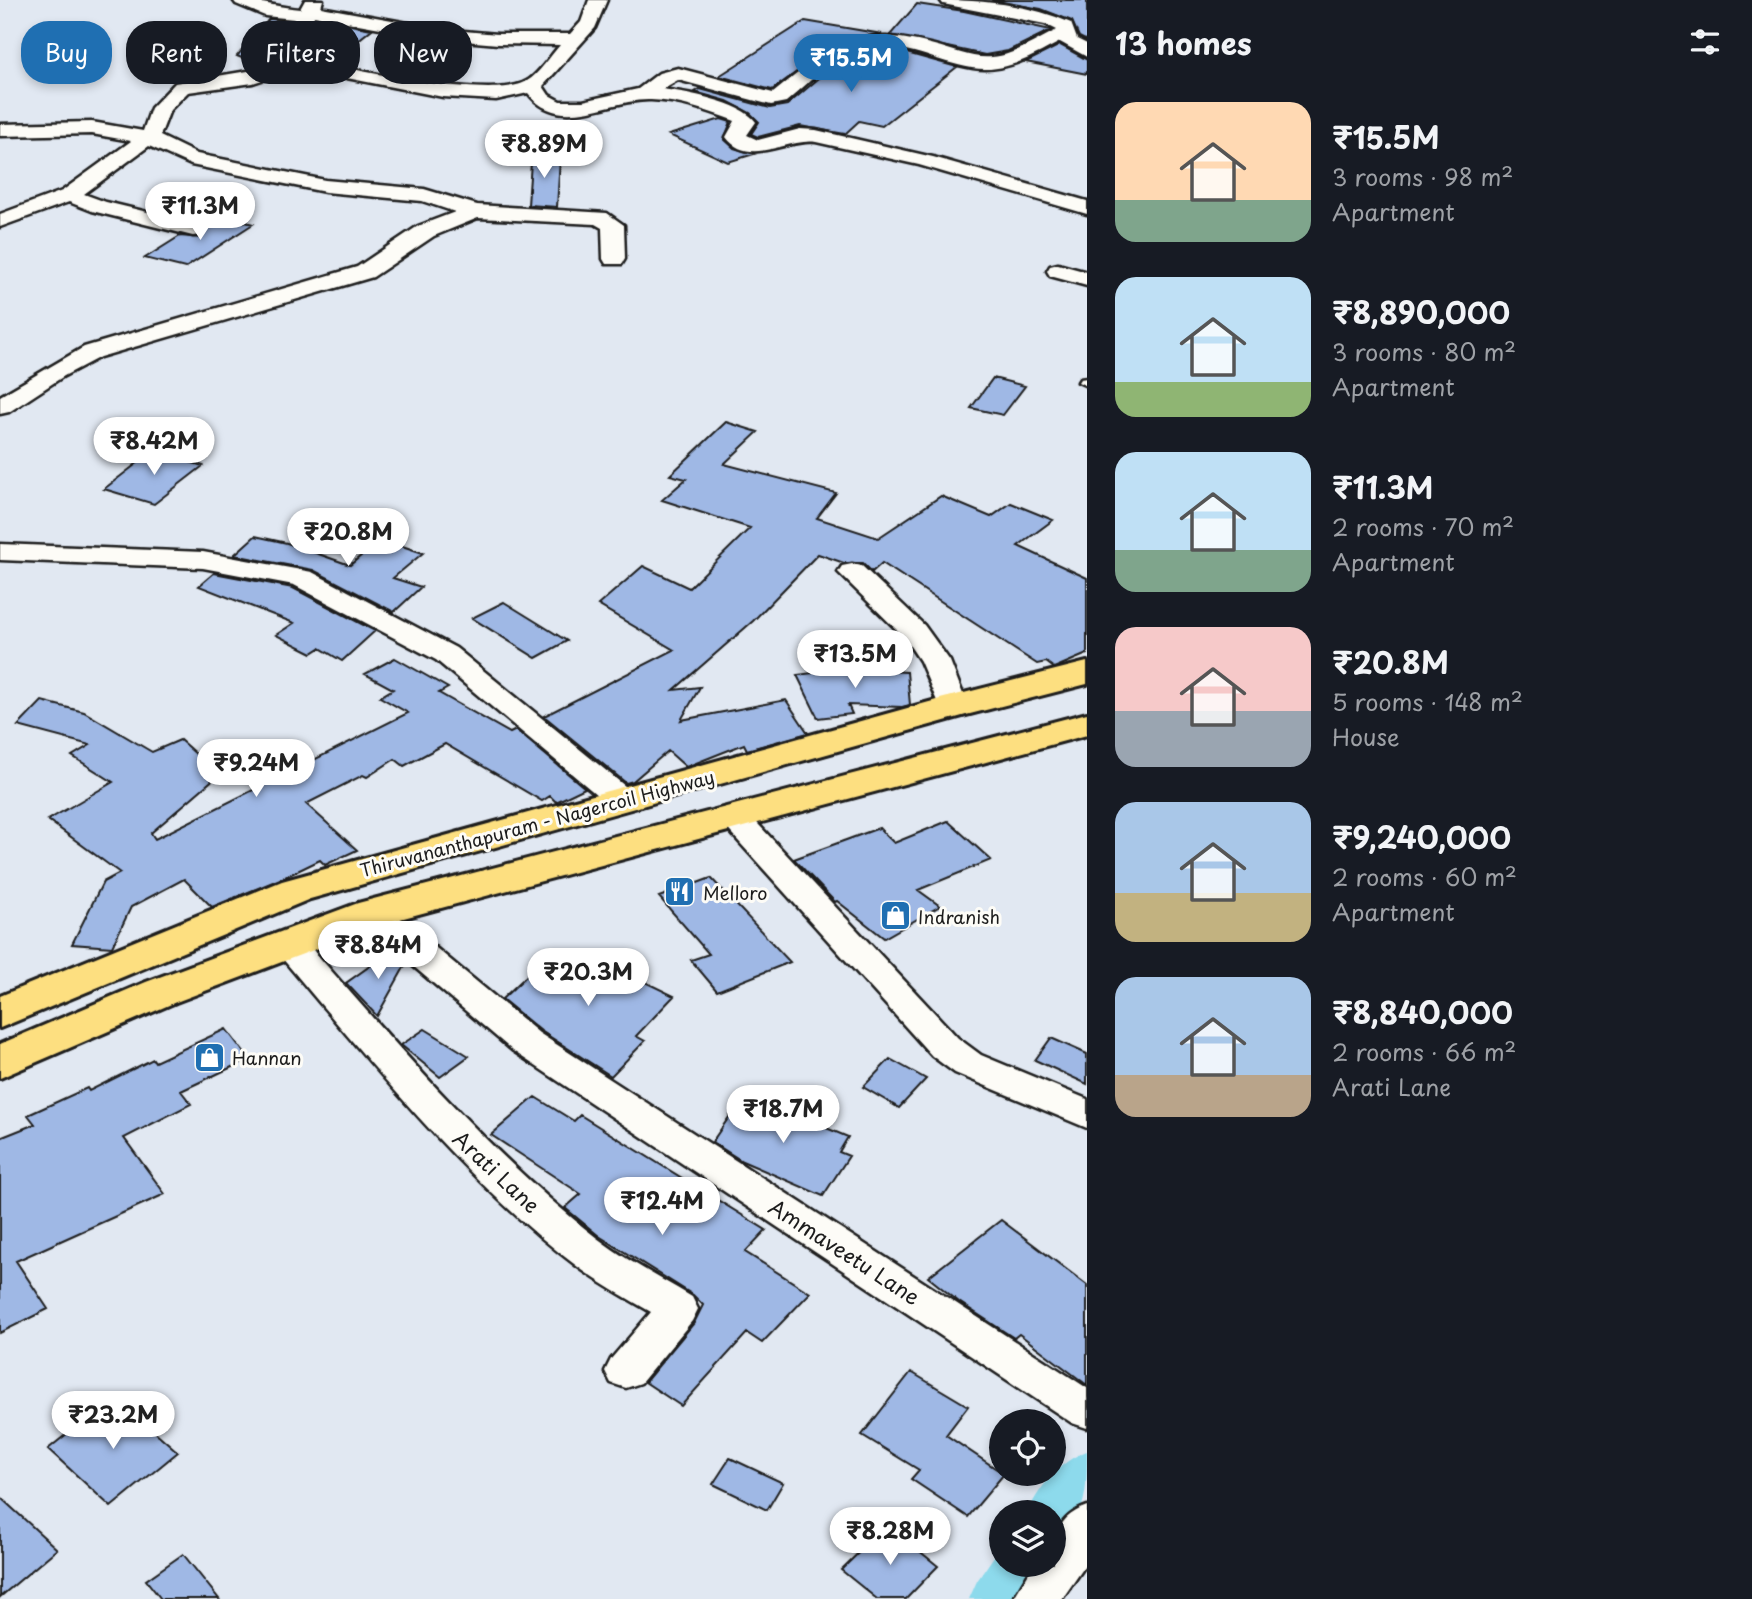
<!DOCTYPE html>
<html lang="en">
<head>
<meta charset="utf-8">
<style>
  :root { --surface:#171b24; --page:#242831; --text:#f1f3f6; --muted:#9ea1a6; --accent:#1f6fb2 }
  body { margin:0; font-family:"Playpen Sans",sans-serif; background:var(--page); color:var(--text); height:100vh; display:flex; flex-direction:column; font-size:26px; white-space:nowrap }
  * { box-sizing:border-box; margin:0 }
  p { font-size:23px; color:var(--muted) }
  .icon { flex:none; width:38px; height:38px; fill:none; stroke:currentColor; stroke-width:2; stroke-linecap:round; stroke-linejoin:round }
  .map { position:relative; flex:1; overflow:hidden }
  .panel { display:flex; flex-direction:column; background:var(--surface); width:665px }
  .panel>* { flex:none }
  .guide { position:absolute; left:21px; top:21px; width:665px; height:63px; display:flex; gap:14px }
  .fabs { position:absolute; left:989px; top:1409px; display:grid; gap:14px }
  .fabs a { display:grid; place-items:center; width:77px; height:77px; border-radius:50%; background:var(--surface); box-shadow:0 4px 10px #0003; font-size:35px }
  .price { position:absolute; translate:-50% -60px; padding:0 16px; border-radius:24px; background:#fff; color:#222; font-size:23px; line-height:46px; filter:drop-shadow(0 2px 4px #0008) }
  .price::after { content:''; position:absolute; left:50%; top:42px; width:21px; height:16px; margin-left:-10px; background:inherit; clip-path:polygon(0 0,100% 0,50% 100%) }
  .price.current { background:var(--accent); color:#fff }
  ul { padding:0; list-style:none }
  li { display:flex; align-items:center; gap:21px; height:175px; padding:0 28px }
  li span { display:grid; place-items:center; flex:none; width:196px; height:140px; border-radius:21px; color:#555 }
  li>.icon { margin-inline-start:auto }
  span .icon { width:84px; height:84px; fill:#fffc; stroke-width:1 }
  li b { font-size:30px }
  h2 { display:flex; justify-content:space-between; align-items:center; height:84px; padding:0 28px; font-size:30px }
  .chip { padding:0 24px; border-radius:28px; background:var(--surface); box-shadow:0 4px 10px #0003; font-size:24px; line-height:63px }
  .chip.current { background:var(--accent); color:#fff }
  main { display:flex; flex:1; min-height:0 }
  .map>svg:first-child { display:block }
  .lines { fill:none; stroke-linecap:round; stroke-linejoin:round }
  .canal { fill:#8ddaec; fill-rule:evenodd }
  .building { fill:#9fb8e5; stroke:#1c1c1c; stroke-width:2 }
  .service-casing { stroke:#1c1c1c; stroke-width:5 }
  .minor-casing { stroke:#1c1c1c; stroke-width:5 }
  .primary-casing { stroke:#1c1c1c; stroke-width:6 }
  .service { fill:#fdfcf7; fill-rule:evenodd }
  .minor { fill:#fdfcf7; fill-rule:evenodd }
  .primary { fill:#fddf80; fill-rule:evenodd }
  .labels { text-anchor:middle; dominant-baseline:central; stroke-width:6; stroke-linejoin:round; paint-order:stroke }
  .street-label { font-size:18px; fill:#1c1c1c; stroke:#fdfcf7 }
  .poi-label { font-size:18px; fill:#1c1c1c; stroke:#fdfcf7; text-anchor:start }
  .near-street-label { font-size:21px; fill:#1c1c1c; stroke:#fdfcf7 }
</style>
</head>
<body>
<main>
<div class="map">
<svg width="1087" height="1599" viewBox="0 0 1087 1599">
  <rect width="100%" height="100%" fill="#e1e8f2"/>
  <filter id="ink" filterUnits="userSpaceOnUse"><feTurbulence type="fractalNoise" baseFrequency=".0143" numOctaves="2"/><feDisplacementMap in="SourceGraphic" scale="14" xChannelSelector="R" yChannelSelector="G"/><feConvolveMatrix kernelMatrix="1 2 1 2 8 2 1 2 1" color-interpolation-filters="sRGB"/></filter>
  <g filter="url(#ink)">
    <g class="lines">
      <path class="canal" d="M 1087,1451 C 1087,1490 1087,1523 1054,1536 L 1054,1512 L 1028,1512 C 1040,1486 1060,1461 1087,1451 Z
        M 1001,1546 L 1001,1564 L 1046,1564 L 1028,1599 L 969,1599 L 977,1581 Z"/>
    </g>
    <path class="building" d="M 991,0 L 1087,0 L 1087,41 L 1079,37 L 1072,21 L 1041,9 Z
      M 917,4 L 964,11 L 1051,30 L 1008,51 L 985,55 L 890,35 Z
      M 269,19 L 291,21 L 285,43 L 257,64 L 237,56 Z
      M 323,20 L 372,29 L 331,62 L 301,55 L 308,48 L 315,21 Z
      M 805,21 L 882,34 L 863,36 L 828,49 L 772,90 L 719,76 Z
      M 1060,45 L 1087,60 L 1087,74 L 1026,62 Z
      M 871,50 L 903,52 L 957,67 L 882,126 L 859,121 L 845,134 L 800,126 L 758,137 L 751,134 L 759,122 L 750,113 L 727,101 L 695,92 L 700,89 L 770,108 L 787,105 L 837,63 L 855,53 Z
      M 287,69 L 315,74 L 304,83 L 280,73 Z
      M 721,119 L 731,122 L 724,139 L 734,148 L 754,154 L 728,162 L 669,135 Z
      M 532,148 L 560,159 L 557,207 L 528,205 Z
      M 214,214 L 253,224 L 185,268 L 145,258 L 180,236 L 201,238 L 206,229 L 201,222 Z
      M 993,378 L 1025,386 L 1003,415 L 971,408 Z
      M 726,422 L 758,432 L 724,464 L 836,493 L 817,518 L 878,538 L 941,496 L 991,517 L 1011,503 L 1053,520 L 1018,546 L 1087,578 L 1087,654 L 1054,668 L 1046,662 L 1037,664 L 882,563 L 872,572 L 863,563 L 844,563 L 818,554 L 753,621 L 674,690 L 700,687 L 681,720 L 786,700 L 808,733 L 747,750 L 744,744 L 686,767 L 668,751 L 633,781 L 626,783 L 544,716 L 674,650 L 598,605 L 643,566 L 689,588 L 750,528 L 662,500 L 686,479 L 670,475 Z
      M 153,451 L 203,466 L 154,504 L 104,489 Z
      M 255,536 L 287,543 L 350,565 L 381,539 L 423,553 L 393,578 L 421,587 L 394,612 L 313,570 L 234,555 Z
      M 214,573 L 293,588 L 375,631 L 342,661 L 320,648 L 312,653 L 276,635 L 294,623 L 199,586 Z
      M 504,602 L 567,641 L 536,658 L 472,618 Z
      M 395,658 L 448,688 L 439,693 L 510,733 L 516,730 L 585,788 L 556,802 L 550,796 L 542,801 L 445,744 L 404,766 L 395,759 L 367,777 L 363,775 L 306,804 L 357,850 L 325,865 L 320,860 L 285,877 L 212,907 L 184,879 L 131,907 L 112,947 L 72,944 L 103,882 L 120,873 L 48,820 L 113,782 L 72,756 L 90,745 L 18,726 L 42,701 L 84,712 L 152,752 L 180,740 L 197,755 L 210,744 L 245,752 L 151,833 L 155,839 L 408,713 L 380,697 L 393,689 L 365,674 Z
      M 844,669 L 907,672 L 910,705 L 902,707 L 848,705 L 852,714 L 818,718 L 797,675 Z
      M 948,821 L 991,860 L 918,890 L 940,906 L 884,938 L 837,901 L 835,902 L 794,859 L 879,828 L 894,843 Z
      M 711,878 L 790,962 L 717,991 L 691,960 L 709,954 L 659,897 Z
      M 391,951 L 406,964 L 377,1016 L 346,983 Z
      M 552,952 L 575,963 L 585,953 L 674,996 L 636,1036 L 645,1041 L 611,1076 L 541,1031 L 502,999 Z
      M 226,1029 L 249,1059 L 181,1091 L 191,1104 L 124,1138 L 165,1194 L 16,1261 L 48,1309 L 0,1333 L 0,1138 L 35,1124 L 28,1115 L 87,1088 L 89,1091 L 153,1059 L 155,1062 Z
      M 425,1029 L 469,1056 L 440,1077 L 401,1045 Z
      M 1051,1038 L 1087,1054 L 1087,1084 L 1035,1060 Z
      M 890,1059 L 926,1079 L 899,1108 L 863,1087 Z
      M 745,1094 L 848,1137 L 839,1152 L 849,1156 L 823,1196 L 742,1161 L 712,1142 Z
      M 535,1097 L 574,1121 L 580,1115 L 766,1230 L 745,1252 L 810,1293 L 762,1343 L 747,1333 L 681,1406 L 645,1382 L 694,1323 L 703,1305 L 693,1295 L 599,1236 L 565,1208 L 581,1194 L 491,1135 Z
      M 1001,1220 L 1087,1285 L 1087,1385 L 1019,1334 L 1014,1338 L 959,1302 L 928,1277 Z
      M 911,1372 L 968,1406 L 946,1435 L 1004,1474 L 968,1517 L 911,1479 L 919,1470 L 862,1435 Z
      M 114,1396 L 178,1452 L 111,1507 L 48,1449 Z
      M 730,1458 L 783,1483 L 767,1510 L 713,1484 Z
      M 0,1497 L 57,1549 L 0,1597 Z
      M 887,1525 L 938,1566 L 906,1599 L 877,1599 L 841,1570 Z
      M 183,1554 L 219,1599 L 161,1599 L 146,1580 Z"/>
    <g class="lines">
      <defs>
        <path id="service" d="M 1087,378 L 1087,386 L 1078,382 L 1080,379 Z"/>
        <path id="minor" d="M 233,0 C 257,0 277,7 300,9 L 305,0 L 323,0 L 321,7 L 441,29 L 498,34 L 570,34 L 581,22 L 589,0 L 607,0 L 595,28 L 543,86 L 549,95 L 560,101 L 583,101 L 638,89 L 659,73 L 678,68 L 773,93 C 834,45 853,24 934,45 C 953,50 973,59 992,57 C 1015,55 1036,40 1057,30 L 1045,24 L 943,4 L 940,0 C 983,0 1032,5 1071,23 L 1077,39 L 1087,44 L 1087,57 L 1060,42 C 1037,54 1012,69 985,69 C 942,68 899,35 854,51 C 828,61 807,85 786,102 L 771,105 L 678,80 L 662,89 C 686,92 742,102 756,122 L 747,135 L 758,140 L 800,129 L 816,130 L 933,157 L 1087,201 L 1087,214 L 919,165 L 816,142 C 787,138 749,168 726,137 L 735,121 C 708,111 680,101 651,100 C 610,98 560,135 528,93 L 496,100 L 443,97 L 286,66 L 268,78 L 253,83 L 188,92 L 170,110 L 160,136 L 197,154 L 325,180 L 424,189 L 477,205 L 607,213 L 624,225 L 625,259 L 622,264 L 606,264 L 603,259 L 602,228 L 595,224 L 478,218 L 434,236 L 373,277 L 100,357 L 64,376 L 9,412 L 0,414 L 0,396 L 84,347 L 357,267 L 418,226 L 455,212 L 422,201 L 325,192 L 191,165 L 149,146 L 84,194 L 106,202 L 201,225 L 204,230 L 201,235 L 193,236 L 92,211 L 69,202 L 0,227 L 0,214 L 62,191 L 131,141 L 92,134 L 0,136 L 0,124 L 92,122 L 143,131 L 151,108 L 175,83 L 254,70 L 287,45 L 294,19 L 265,16 L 236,4 ZM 314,16 L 441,39 L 498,44 L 560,45 C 550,56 539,74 527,81 C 491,103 341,66 296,57 L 305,47 Z
          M 1058,264 L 1087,272 L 1087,286 L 1050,276 L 1047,271 L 1050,266 Z
          M 0,544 L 203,552 L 312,572 L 456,648 L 631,791 L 636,798 L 631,805 L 620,808 L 609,805 L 436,660 L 294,585 L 203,568 L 0,560 Z
          M 852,564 L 862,566 L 924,625 L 950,661 L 968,707 L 964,713 L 953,716 L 942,713 L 920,661 L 904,637 L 838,572 L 842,566 Z
          M 734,807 L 745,810 L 958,1038 L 981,1055 L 1087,1099 L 1087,1128 L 955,1073 L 932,1056 L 723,824 L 718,817 L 723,810 Z
          M 372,902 L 384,905 L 539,1033 L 1087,1388 L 1087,1428 L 1072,1423 L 513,1051 L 360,921 L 355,913 L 360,905 Z
          M 288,931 L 300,935 C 393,1041 486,1151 597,1238 C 627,1261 661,1278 692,1297 L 698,1309 L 692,1321 L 641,1383 L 626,1388 L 611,1383 L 605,1371 L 611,1359 L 651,1312 C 627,1298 601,1284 578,1267 C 467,1184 366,1057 276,951 L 271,943 L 276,935 Z
          M 1087,1506 L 1087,1563 L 1062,1599 L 1013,1599 L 1034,1564 L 1054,1564 C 1054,1536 1057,1517 1087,1506 Z"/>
        <path id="primary" d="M 1087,662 L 1087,684 L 966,715 L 310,899 L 0,1028 L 0,996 L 282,881 L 940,699 Z
          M 1087,713 L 1087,735 L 385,923 L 176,1002 L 0,1078 L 0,1044 L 146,982 L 358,903 Z"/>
      </defs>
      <use href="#service" class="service-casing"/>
      <use href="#minor" class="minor-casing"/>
      <use href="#primary" class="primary-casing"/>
      <use href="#service" class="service"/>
      <use href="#minor" class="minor"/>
      <use href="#primary" class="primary"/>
    </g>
  </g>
  <defs>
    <symbol id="restaurant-square" viewBox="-11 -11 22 22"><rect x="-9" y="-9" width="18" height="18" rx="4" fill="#1f6fb2" stroke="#fdfcf7"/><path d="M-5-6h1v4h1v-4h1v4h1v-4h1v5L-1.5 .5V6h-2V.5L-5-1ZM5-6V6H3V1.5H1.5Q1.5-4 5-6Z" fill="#fff"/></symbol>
    <symbol id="shop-square" viewBox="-11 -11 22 22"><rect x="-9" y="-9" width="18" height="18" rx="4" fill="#1f6fb2" stroke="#fdfcf7"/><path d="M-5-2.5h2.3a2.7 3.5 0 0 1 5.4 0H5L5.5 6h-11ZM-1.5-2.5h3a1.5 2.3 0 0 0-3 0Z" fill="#fff"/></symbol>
  </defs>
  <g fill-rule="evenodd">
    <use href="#restaurant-square" x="662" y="874" width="35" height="35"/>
    <use href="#shop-square" x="878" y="898" width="35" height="35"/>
    <use href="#shop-square" x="192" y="1040" width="35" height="35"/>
  </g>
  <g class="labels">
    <g class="street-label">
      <text transform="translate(537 823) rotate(-15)">Thiruvananthapuram - Nagercoil Highway</text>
    </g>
    <g class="poi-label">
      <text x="703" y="892">Melloro</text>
      <text x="918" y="916">Indranish</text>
      <text x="232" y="1057">Hannan</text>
    </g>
    <g class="near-street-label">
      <text transform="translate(497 1171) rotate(43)">Arati Lane</text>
      <text transform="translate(845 1251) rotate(33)">Ammaveetu Lane</text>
    </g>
  </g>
</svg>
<div class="fabs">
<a><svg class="icon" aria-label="locate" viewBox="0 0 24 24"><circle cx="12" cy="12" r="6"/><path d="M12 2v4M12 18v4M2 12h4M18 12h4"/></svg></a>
<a><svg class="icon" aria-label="layers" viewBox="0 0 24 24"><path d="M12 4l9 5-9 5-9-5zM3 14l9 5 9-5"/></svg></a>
</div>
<b class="price current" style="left:851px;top:94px">₹15.5M</b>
<b class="price" style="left:544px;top:180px">₹8.89M</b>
<b class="price" style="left:200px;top:242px">₹11.3M</b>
<b class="price" style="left:154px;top:477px">₹8.42M</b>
<b class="price" style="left:348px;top:568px">₹20.8M</b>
<b class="price" style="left:855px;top:690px">₹13.5M</b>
<b class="price" style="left:256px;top:799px">₹9.24M</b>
<b class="price" style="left:378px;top:981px">₹8.84M</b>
<b class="price" style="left:588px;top:1008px">₹20.3M</b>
<b class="price" style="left:783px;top:1145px">₹18.7M</b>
<b class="price" style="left:662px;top:1237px">₹12.4M</b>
<b class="price" style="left:113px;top:1451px">₹23.2M</b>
<b class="price" style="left:890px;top:1567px">₹8.28M</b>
<div class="guide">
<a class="chip current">Buy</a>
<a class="chip">Rent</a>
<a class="chip">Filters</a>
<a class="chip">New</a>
</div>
</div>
<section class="panel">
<h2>13 homes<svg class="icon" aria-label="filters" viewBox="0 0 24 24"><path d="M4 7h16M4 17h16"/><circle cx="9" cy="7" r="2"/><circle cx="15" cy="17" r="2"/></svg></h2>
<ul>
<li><span style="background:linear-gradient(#ffd9b3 70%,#7fa58c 0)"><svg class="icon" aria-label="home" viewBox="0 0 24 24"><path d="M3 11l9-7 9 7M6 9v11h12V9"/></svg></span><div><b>₹15.5M</b><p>3 rooms · 98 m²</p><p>Apartment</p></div></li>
<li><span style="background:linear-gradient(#bfe0f5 75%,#8fb573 0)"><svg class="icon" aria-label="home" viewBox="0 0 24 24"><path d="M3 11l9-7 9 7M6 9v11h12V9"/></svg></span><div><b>₹8,890,000</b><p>3 rooms · 80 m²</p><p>Apartment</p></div></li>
<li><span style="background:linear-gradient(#bfe0f5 70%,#7fa58c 0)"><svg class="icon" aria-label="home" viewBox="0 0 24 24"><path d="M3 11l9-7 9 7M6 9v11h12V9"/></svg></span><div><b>₹11.3M</b><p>2 rooms · 70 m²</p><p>Apartment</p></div></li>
<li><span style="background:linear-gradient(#f6c9c9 60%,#9aa5b1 0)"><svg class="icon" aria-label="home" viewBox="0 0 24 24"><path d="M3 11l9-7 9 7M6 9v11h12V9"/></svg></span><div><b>₹20.8M</b><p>5 rooms · 148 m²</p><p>House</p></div></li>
<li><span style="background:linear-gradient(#a9c7e8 65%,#c2b280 0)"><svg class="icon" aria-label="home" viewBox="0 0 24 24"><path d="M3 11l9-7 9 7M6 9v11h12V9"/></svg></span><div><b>₹9,240,000</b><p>2 rooms · 60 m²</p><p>Apartment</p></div></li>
<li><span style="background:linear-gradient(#a9c7e8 70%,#b9a48a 0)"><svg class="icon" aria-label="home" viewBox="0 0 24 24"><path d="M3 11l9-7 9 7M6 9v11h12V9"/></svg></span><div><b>₹8,840,000</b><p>2 rooms · 66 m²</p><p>Arati Lane</p></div></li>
</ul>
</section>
</main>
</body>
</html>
